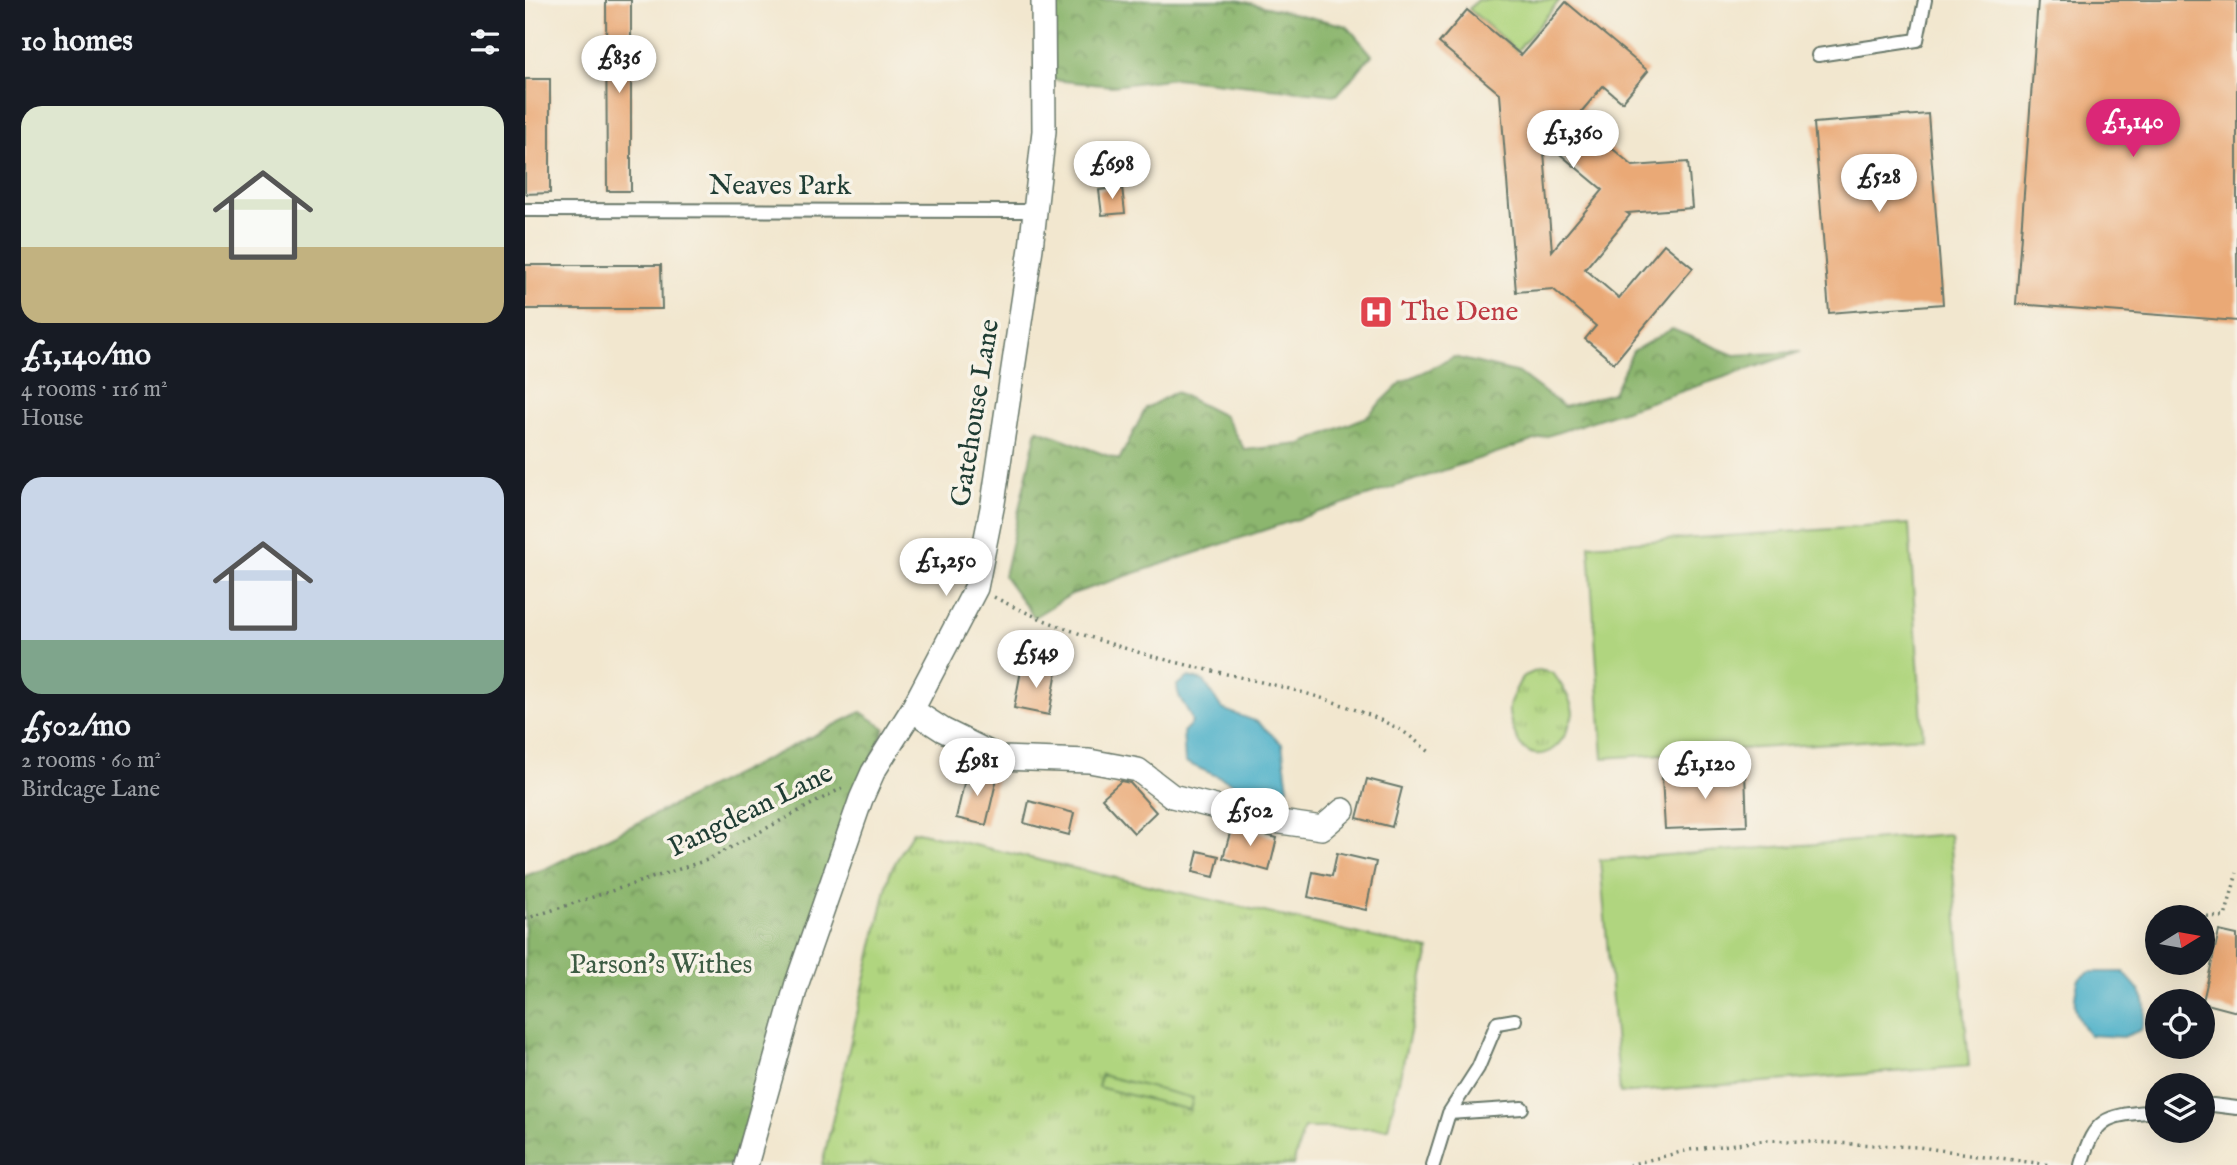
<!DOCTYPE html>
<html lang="en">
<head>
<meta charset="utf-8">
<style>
  :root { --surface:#171b24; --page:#20242c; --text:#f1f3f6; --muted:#9ea1a6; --accent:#db2777 }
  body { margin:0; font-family:"IM FELL English",serif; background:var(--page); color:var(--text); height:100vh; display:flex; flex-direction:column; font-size:26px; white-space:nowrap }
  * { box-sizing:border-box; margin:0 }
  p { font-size:23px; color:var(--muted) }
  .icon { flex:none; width:38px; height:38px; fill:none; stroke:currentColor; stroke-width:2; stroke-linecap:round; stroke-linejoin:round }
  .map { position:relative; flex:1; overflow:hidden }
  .panel { display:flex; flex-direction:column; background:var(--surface); width:525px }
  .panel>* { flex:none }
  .needle { width:46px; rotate:79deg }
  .buttons { position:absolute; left:1620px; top:905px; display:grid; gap:14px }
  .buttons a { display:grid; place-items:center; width:70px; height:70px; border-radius:50%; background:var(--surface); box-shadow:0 7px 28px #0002; font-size:35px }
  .price { position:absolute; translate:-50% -60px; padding:0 16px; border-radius:24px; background:#fff; color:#222; font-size:23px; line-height:46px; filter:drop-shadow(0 2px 4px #0008) }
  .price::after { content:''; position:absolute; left:50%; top:42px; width:21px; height:16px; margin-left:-10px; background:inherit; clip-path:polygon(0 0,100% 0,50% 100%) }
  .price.on { background:var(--accent); color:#fff }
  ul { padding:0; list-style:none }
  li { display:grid; align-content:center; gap:14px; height:371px; padding:0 21px }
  li span { display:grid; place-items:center; height:217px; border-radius:21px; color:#555 }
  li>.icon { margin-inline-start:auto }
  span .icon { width:126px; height:126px; fill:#fffc; stroke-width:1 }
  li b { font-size:30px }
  h2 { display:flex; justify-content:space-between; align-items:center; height:84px; padding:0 21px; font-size:30px }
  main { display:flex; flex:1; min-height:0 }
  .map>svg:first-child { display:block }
  .grass { fill:url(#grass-tufts); stroke:#68895a; stroke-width:2 }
  .forest { fill:url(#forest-crowns); stroke:#567a51; stroke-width:2 }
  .pitch { fill:#b0d57f; stroke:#68895a; stroke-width:2 }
  .water { fill:#49afc8; stroke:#34767e; stroke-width:2 }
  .building { fill:#eaa976; fill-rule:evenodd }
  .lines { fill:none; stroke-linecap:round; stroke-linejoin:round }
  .lane-casing { stroke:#69786a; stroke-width:16 }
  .street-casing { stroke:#69786a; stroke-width:26 }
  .path { stroke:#69786a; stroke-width:3.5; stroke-dasharray:2 5; stroke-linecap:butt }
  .lane { stroke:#fff; stroke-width:12 }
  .street { stroke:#fff; stroke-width:23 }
  .labels { text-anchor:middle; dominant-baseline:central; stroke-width:7; stroke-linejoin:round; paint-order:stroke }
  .street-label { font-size:28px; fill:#1f3d34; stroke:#f7f3e8 }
  .health-label { font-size:28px; fill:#be3a42; stroke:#f7f3e8; text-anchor:start }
  .park-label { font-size:28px; fill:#3c5b43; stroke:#f7f3e8 }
</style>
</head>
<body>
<main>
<section class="panel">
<h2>10 homes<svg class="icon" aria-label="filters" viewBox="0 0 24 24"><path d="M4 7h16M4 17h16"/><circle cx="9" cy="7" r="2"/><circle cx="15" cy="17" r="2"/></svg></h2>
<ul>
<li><span style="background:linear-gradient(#dfe7d0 65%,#c2b280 0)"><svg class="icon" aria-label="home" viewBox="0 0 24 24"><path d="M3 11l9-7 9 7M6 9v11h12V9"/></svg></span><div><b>£1,140/mo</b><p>4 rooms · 116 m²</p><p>House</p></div></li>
<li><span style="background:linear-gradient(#c9d6e8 75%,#7fa58c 0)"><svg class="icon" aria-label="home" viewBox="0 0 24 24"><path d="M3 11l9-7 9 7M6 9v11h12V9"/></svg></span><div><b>£502/mo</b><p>2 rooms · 60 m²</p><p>Birdcage Lane</p></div></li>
</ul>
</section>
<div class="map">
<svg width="1712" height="1165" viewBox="0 0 1712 1165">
  <defs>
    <pattern id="grass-tufts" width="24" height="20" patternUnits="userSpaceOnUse" patternTransform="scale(1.75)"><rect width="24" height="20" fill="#b0d57f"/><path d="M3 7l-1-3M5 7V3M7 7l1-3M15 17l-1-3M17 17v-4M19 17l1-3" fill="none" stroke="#8fae69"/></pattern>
    <pattern id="forest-crowns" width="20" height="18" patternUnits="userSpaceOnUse" patternTransform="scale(1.75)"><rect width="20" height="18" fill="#8cb66e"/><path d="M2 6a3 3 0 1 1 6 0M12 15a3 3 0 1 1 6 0" fill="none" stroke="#72955b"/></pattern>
  </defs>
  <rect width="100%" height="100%" fill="#f7f3e8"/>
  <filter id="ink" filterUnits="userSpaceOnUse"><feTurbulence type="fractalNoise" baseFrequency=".0143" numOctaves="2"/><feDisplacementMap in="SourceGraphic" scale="14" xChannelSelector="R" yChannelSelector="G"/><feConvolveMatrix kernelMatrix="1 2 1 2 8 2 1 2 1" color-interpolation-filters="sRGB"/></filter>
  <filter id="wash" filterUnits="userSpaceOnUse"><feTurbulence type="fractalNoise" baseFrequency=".00686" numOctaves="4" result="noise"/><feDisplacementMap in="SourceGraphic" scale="28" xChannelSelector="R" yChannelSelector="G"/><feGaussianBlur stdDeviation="1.57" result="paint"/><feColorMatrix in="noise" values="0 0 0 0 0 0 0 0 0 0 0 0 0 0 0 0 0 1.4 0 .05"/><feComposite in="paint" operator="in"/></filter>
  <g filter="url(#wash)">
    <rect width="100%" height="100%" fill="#f2e7cf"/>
    <path class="grass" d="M 1013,670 L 1028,673 C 1036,684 1046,698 1048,712 C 1048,717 1045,723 1043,728 C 1033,756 1002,767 990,734 C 987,726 983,717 984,708 C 985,698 993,686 997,677 Z
      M 388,831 L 904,950 L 863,1128 L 779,1128 L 768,1165 L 297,1165 L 365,872 Z"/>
    <path class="forest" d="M 518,0 L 712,0 L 822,26 L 847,55 L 812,95 L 650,78 L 587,86 L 519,79 Z
      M 1147,329 L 1209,355 L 1275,352 L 547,594 L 509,617 L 479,576 L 512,429 L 594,460 L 621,408 L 651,392 L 699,416 L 720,450 L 776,444 L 841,417 L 877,382 L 929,357 L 994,373 L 1039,407 L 1088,393 L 1108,351 Z
      M 336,712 L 360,728 L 350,750 L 221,1165 L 0,1165 L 0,876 L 22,868 Z"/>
    <path class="pitch" d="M 952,0 L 1035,0 L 992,51 L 944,9 Z
      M 1384,524 L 1398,737 L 1078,758 L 1064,545 Z
      M 1425,834 L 1444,1066 L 1095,1093 L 1075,860 Z
      M 576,1075 L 668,1098 L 665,1110 L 573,1087 Z"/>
    <path class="water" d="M 664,677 L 679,681 L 697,709 L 733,722 L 757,744 L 763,788 L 744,802 L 712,785 L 660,762 L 658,732 L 667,723 C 664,705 653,704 652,685 Z
      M 1565,972 L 1598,972 C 1618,994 1626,1000 1616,1030 L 1598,1037 L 1564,1035 C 1549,1015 1546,1004 1554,979 Z"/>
    <g id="blocks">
      <path class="building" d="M 81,0 L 106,0 L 106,191 L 82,191 Z
        M 1513,0 L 1712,0 L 1712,321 L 1491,304 Z
        M 1041,2 L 1123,71 L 1097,102 L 1078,86 L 1051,118 L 1108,166 L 1163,162 L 1167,208 L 1102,213 L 1105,215 L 1060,269 L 1094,298 L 1139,244 L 1168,268 L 1089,363 L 1060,339 L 1071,326 L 1028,289 L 991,292 L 975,94 L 914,43 L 942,10 L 996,55 ZM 1018,140 L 1078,190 L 1027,251 Z
        M 0,79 L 25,79 L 25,193 L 0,194 Z
        M 1403,114 L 1418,304 L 1304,313 L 1289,123 Z
        M 597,187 L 600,213 L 577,215 L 574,190 Z
        M 0,265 L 136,265 L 137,309 L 0,309 Z
        M 497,665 L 532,671 L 524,715 L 489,708 Z
        M 442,771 L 472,778 L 461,825 L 431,818 Z
        M 1220,773 L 1222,826 L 1140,829 L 1137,777 Z
        M 842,779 L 877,788 L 867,827 L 832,818 Z
        M 596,781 L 605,783 L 631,812 L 609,833 L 577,798 Z
        M 504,801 L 549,813 L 544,835 L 499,823 Z
        M 707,826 L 752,838 L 744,871 L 698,858 Z
        M 673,851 L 694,856 L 689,877 L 668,872 Z
        M 812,853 L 851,862 L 841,910 L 783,897 L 788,872 L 807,876 Z
        M 1694,931 L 1712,935 L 1712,1012 L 1678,1003 L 1678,1001 Z"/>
    </g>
  </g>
  <g filter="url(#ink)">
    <use href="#blocks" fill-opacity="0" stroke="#69786a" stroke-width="2"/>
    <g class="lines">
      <defs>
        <path id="lane" d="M 1293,55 L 1392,40 L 1400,0
          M 0,210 L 510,211
          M 1678,1106 L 1688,1105 L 1712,1108
          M 924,1113 L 997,1108
          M 908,1165 L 924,1113 L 953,1068 L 972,1023 L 990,1020
          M 1556,1165 C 1570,1113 1585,1116 1633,1111"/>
        <path id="street" d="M 387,710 L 418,730 L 475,758 L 564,761 L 613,770 L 647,796 L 742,820 L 797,828 L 818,810
          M 221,1165 L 272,983 L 336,799 L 348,772 L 387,710 L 451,588 L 468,503 L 506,248 L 519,131 L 518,0"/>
      </defs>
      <use href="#lane" class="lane-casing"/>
      <use href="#street" class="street-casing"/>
      <path class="path" d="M 469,597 C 517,622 570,640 623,655 C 706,678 794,688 872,728 C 884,734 895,745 906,753
        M 1654,915 L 1700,917 L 1712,873
        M 0,919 L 182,860 L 317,788
        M 1104,1165 L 1164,1150 L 1243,1140 L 1393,1147 L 1526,1165"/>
      <use href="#lane" class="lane"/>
      <use href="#street" class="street"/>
    </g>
  </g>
  <defs>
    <symbol id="hospital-square" viewBox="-11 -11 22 22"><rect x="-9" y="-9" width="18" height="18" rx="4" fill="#e0444e" stroke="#f7f3e8"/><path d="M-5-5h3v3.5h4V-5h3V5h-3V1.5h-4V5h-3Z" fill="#fff"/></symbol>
  </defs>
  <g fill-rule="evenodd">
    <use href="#hospital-square" x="832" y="293" width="38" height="38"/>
  </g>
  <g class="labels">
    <g class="street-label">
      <text x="255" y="186">Neaves Park</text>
      <text transform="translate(451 413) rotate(-81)">Gatehouse Lane</text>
      <text transform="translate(226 811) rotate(-26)">Pangdean Lane</text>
    </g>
    <g class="health-label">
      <text x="876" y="312">The Dene</text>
    </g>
    <g class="park-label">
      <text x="136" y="965">Parson's Withes</text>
    </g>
  </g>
</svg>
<div class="buttons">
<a><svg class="needle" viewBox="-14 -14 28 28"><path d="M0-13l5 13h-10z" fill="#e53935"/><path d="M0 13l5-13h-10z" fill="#9ea1a6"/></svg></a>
<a><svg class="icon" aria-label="locate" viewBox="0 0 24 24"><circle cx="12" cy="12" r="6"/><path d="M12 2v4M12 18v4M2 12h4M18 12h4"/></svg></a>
<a><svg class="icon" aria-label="layers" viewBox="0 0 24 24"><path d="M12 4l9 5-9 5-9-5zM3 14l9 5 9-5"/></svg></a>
</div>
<b class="price" style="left:94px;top:95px">£836</b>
<b class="price on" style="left:1608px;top:159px">£1,140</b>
<b class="price" style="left:1048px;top:170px">£1,360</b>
<b class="price" style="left:587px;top:201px">£698</b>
<b class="price" style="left:1354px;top:214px">£528</b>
<b class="price" style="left:421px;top:598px">£1,250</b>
<b class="price" style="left:511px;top:690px">£549</b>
<b class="price" style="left:452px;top:798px">£981</b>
<b class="price" style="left:1180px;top:801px">£1,120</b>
<b class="price" style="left:725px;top:848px">£502</b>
</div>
</main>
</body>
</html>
